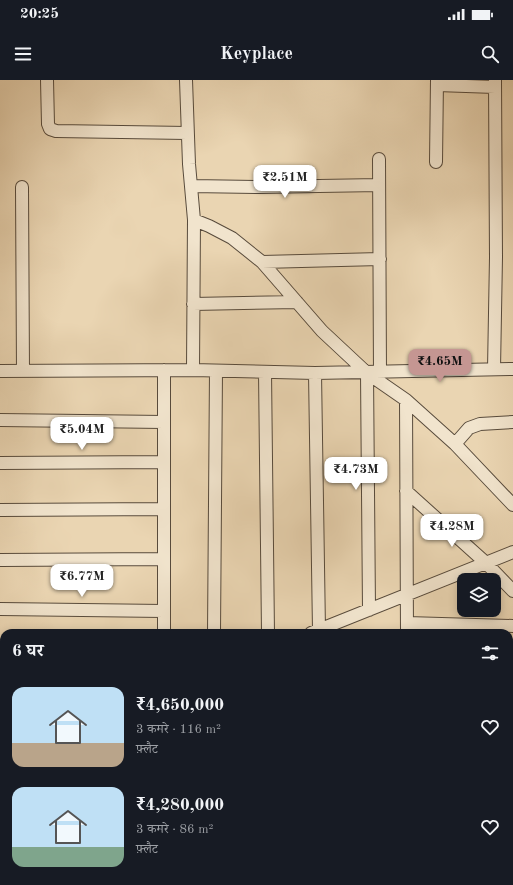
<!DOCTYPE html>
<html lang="hi">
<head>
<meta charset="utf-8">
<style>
  :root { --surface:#171b24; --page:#242831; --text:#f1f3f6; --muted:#9ea1a6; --accent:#c59692 }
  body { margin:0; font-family:"Old Standard TT","Noto Serif Devanagari",serif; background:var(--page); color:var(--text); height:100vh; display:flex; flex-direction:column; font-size:15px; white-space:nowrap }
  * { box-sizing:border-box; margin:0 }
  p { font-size:13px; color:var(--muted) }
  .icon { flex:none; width:22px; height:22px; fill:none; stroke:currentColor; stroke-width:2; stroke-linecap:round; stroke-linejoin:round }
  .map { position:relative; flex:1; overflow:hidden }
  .panel { position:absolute; left:0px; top:549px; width:513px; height:256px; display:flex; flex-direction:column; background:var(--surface); border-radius:12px 12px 0 0; box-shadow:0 2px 10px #0003 }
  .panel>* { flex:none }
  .buttons { position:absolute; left:457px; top:493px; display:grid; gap:8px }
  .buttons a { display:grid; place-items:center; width:44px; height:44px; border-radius:8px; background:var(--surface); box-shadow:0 2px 10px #0003; font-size:20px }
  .price { position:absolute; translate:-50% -34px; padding:0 9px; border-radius:8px; background:#fff; color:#222; font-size:13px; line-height:26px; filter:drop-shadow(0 1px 2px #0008) }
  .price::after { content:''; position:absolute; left:50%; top:24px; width:12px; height:9px; margin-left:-6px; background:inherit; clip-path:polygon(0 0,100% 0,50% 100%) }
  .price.active { background:var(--accent); color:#111 }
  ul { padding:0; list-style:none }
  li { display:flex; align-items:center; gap:12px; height:100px; padding:0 12px }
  li span { display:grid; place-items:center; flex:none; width:112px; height:80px; border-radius:12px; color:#555 }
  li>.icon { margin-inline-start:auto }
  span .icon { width:48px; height:48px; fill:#fffc; stroke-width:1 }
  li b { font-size:17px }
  h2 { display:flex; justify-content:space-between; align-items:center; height:48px; padding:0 12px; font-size:17px }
  .status { display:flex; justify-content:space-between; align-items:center; height:28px; padding:0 20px; background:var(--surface); direction:ltr }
  .status svg { height:11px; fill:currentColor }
  header { display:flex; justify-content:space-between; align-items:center; height:52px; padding:0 12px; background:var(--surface); font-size:18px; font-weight:800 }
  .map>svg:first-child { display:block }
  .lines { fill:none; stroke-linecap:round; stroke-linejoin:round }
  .minor-casing { stroke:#584b3c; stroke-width:14 }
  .minor { stroke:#f1e4cd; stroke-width:12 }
</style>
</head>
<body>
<div class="status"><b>20:25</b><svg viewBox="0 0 49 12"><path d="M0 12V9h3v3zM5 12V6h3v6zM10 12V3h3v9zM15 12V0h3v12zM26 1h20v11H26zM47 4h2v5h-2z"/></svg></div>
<header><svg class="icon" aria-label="menu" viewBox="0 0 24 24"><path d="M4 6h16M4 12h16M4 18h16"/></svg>Keyplace<svg class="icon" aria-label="search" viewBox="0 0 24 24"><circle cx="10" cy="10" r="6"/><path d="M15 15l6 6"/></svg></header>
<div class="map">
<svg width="513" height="805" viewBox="0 0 513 805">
  <rect width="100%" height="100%" fill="#ead5b2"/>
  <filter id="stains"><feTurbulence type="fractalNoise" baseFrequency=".005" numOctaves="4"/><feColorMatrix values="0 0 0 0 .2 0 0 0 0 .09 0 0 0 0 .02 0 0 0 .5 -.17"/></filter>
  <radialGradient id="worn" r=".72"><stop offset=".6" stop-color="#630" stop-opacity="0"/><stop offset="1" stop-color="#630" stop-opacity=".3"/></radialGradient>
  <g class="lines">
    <defs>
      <path id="minor" d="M 47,0 L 48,44 L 50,49 L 56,51 L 187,53
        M 186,0 L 189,84 L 194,140 L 193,290
        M 437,5 L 495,7
        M 379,79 L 380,293
        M 436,82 L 437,0
        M 191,106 L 259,107 L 379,105
        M 22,107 L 23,291
        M 194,140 L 209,146 L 232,158 L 262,182 L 322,251 L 367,293 L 406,320 L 455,364 L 513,425
        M 262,182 L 380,179
        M 193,224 L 297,222
        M 494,289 L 496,177 L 495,0
        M 0,291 L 193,290 L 315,293 L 513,289
        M 265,292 L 268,553
        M 315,293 L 319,550
        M 367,293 L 369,530
        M 406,320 L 407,553
        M 0,340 L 164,342
        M 455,364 L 469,348 L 480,344 L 513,342
        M 0,383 L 164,382
        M 406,411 L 486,483 L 513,511
        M 0,430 L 164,429
        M 0,480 L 164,479
        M 0,529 L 164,531
        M 407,543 L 513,546
        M 164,553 L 164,290
        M 214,553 L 216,291
        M 311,553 L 513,472
        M 0,592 L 4,592
        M 509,596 L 513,596
        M 509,649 L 513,649
        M 0,682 L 4,680
        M 509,699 L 513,700
        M 509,747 L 513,747
        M 509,798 L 513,798
        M 215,801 L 215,805
        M 410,801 L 410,805
        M 26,804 L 159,803"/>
    </defs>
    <use href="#minor" class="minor-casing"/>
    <use href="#minor" class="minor"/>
  </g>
  <rect width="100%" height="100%" filter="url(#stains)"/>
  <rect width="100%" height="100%" fill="url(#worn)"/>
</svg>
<div class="buttons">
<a><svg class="icon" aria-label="layers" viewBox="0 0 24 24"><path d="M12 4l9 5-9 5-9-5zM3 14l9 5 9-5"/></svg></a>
</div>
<b class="price" style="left:285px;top:119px">₹2.51M</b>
<b class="price active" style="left:440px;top:303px">₹4.65M</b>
<b class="price" style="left:82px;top:371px">₹5.04M</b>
<b class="price" style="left:356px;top:411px">₹4.73M</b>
<b class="price" style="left:452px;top:468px">₹4.28M</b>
<b class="price" style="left:82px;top:518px">₹6.77M</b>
<section class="panel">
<h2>6 घर<svg class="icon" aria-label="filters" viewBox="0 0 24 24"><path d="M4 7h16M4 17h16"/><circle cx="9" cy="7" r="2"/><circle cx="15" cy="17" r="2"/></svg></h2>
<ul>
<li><span style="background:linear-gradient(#bfe0f5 70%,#b9a48a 0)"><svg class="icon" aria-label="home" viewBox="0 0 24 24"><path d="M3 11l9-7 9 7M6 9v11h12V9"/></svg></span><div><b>₹4,650,000</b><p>3 कमरे · 116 m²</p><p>फ़्लैट</p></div><svg class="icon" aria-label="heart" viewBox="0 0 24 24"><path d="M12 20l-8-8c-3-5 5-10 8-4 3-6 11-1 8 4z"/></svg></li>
<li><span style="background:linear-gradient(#bfe0f5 75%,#7fa58c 0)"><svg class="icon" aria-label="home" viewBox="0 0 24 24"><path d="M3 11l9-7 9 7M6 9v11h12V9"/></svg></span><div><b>₹4,280,000</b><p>3 कमरे · 86 m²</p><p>फ़्लैट</p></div><svg class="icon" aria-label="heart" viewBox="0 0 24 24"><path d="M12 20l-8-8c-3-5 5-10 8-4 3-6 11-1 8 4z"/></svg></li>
</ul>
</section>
</div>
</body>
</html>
